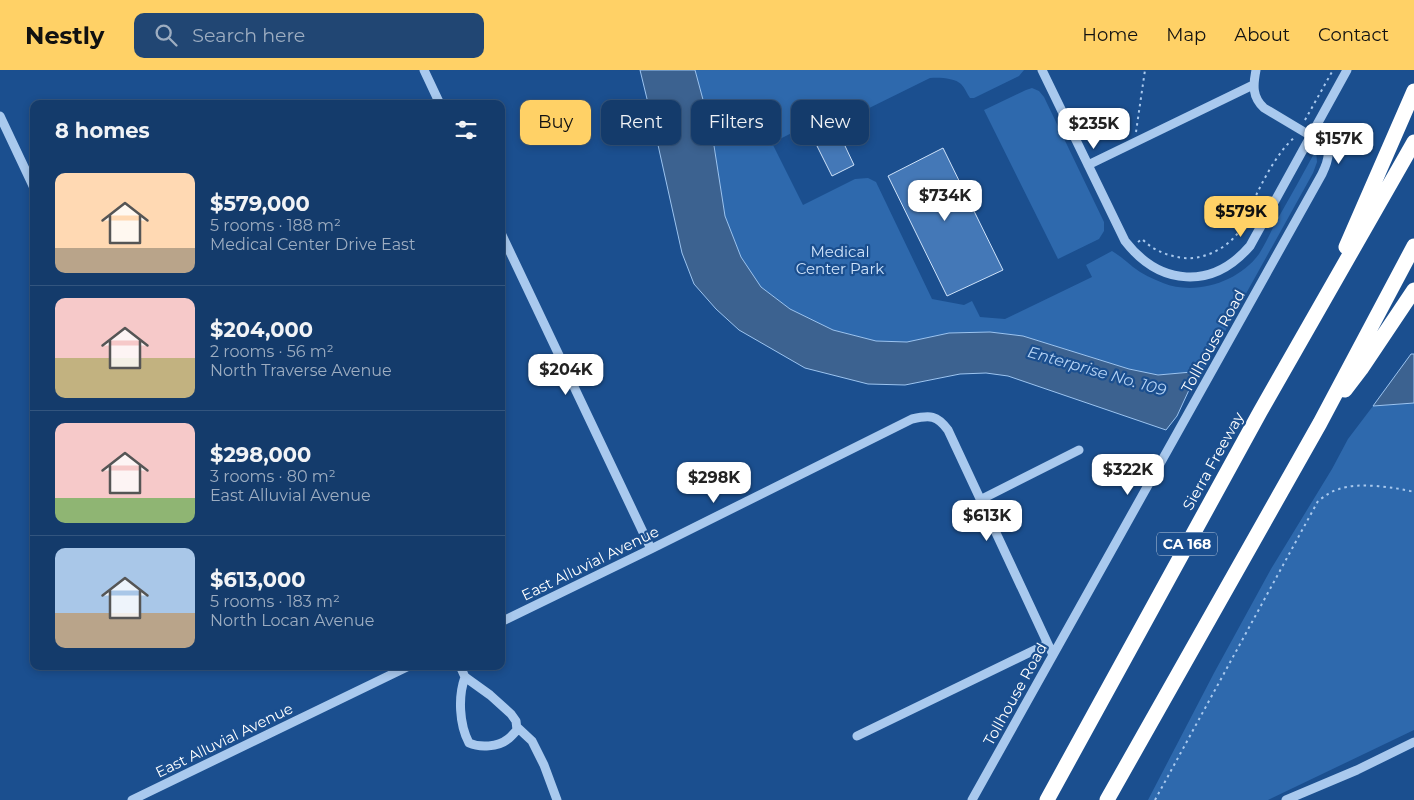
<!DOCTYPE html>
<html lang="en">
<head>
<meta charset="utf-8">
<style>
  :root { --surface:#143b6b; --page:#214673; --text:#f1f3f6; --muted:#9dadc1; --line:#33557e; --accent:#ffd166 }
  body { margin:0; font-family:Montserrat,sans-serif; background:var(--page); color:var(--text); height:100vh; display:flex; flex-direction:column; font-size:19px; white-space:nowrap }
  * { box-sizing:border-box; margin:0 }
  p { font-size:16px; color:var(--muted) }
  .icon { flex:none; width:28px; height:28px; fill:none; stroke:currentColor; stroke-width:2; stroke-linecap:round; stroke-linejoin:round }
  .map { position:relative; flex:1; overflow:hidden }
  .drawer { position:absolute; left:30px; top:30px; width:475px; height:570px; display:flex; flex-direction:column; background:var(--surface); border-radius:10px; box-shadow:0 2px 8px #0003,0 0 0 1px var(--line) }
  .drawer>* { flex:none }
  .top-card { position:absolute; left:520px; top:30px; width:475px; height:45px; display:flex; gap:10px }
  .price { position:absolute; translate:-50% -42px; padding:0 11px; border-radius:10px; background:#fff; color:#222; font-size:16px; line-height:32px; filter:drop-shadow(0 1px 2px #0008) }
  .price::after { content:''; position:absolute; left:50%; top:30px; width:15px; height:11px; margin-left:-8px; background:inherit; clip-path:polygon(0 0,100% 0,50% 100%) }
  .price.active { background:var(--accent); color:#111 }
  ul { padding:0; list-style:none }
  li { display:flex; align-items:center; gap:15px; height:125px; padding:0 25px }
  li+li { border-top:1px solid var(--line) }
  li span { display:grid; place-items:center; flex:none; width:140px; height:100px; border-radius:10px; color:#555 }
  li>.icon { margin-inline-start:auto }
  span .icon { width:60px; height:60px; fill:#fffc; stroke-width:1 }
  li b { font-size:21px }
  h2 { display:flex; justify-content:space-between; align-items:center; height:60px; padding:0 25px; font-size:21px }
  .pill { padding:0 18px; border-radius:10px; background:var(--surface); box-shadow:0 2px 8px #0003,0 0 0 1px var(--line); font-size:18px; line-height:45px }
  .pill.active { background:var(--accent); color:#111 }
  header { display:flex; align-items:center; gap:30px; box-sizing:border-box; height:70px; padding:0 25px; background:var(--accent); color:#111 }
  header strong { font-size:24px }
  nav { display:flex; gap:28px; margin-inline-start:auto; font-size:18px }
  .search { width:350px; height:45px; background:var(--page); display:flex; align-items:center; gap:12px; box-sizing:border-box; padding:0 18px; border-radius:10px; color:var(--muted); font-size:19px }
  .map>svg:first-child { display:block }
  .green { fill:#2e69ad }
  .water { fill:#3c6290; stroke:#9cc4f0 }
  .building { fill:#4478b7; stroke:#cfe3fa }
  .lines { fill:none; stroke-linecap:round; stroke-linejoin:round }
  .path { stroke:#a9c9ee; stroke-width:2; stroke-dasharray:2.5 4; stroke-linecap:butt }
  .minor { stroke:#a9c9ee; stroke-width:9 }
  .highway { stroke:#fff; stroke-width:15 }
  .labels { text-anchor:middle; dominant-baseline:central; stroke-width:4.5; stroke-linejoin:round; paint-order:stroke }
  .shield { fill:#1b4f8f; stroke:#bbcadd; stroke-width:1 }
  .shield-label { font-size:14px; font-weight:bold; fill:#fff }
  .park-label { font-size:15px; fill:#cfe3fa; stroke:#1b4f8f }
  .street-label { font-size:15px; fill:#fff; stroke:#1b4f8f }
  .water-label { font-size:16px; font-style:italic; fill:#b5d3f5; stroke:#1b4f8f }
</style>
</head>
<body>
<header>
<strong>Nestly</strong>
<div class="search"><svg class="icon" aria-label="search" viewBox="0 0 24 24"><circle cx="10" cy="10" r="6"/><path d="M15 15l6 6"/></svg>Search here</div>
<nav><a>Home</a><a>Map</a><a>About</a><a>Contact</a></nav>
</header>
<div class="map">
<svg width="1414" height="730" viewBox="0 0 1414 730">
  <rect width="100%" height="100%" fill="#1b4f8f"/>
  <path class="green" d="M 695,0 L 1024,0 L 1019,6 L 974,28 L 970,28 C 967,24 965,18 961,14 C 955,8 939,7 930,8 L 855,45 L 839,39 L 772,73 L 803,135 L 855,109 L 868,108 L 876,112 L 932,229 L 964,235 L 972,231 L 980,247 L 1005,249 L 1092,207 L 1086,195 L 1112,181 C 1120,186 1126,191 1133,197 C 1142,204 1153,209 1163,213 C 1195,226 1239,212 1259,184 C 1266,173 1271,161 1277,150 C 1290,127 1303,104 1316,80 L 1317,92 L 1313,103 L 1203,301 L 1158,305 L 1129,299 L 1023,266 L 990,262 L 949,263 L 907,272 L 876,271 L 833,260 L 790,239 L 761,217 L 741,187 L 725,146 L 712,63 Z
    M 1032,18 L 1039,21 L 1044,27 L 1104,152 L 1104,161 L 1099,169 L 1058,189 L 984,40 L 1026,20 Z
    M 1414,333 L 1414,660 L 1268,730 L 1148,730 L 1214,603 L 1271,499 L 1332,399 L 1348,369 L 1373,336 Z"/>
  <path class="water" d="M 640,0 L 695,0 L 712,63 L 725,146 L 741,187 L 761,217 L 790,239 L 833,260 L 876,271 L 907,272 L 949,263 L 990,262 L 1023,266 L 1129,299 L 1158,305 L 1203,301 L 1189,320 L 1177,346 L 1166,360 L 1008,306 L 986,303 L 960,304 L 905,315 L 868,314 L 805,298 L 739,260 L 716,239 L 694,214 L 682,183 L 656,66 Z
    M 1411,284 L 1414,284 L 1414,333 L 1373,336 Z"/>
  <path class="building" d="M 838,61 L 854,95 L 832,106 L 815,72 Z
    M 943,78 L 1003,200 L 947,226 L 888,106 Z"/>
  <g class="lines">
    <path class="path" d="M 1305,50 L 1333,0
      M 1136,62 L 1145,0
      M 1138,172 L 1142,169 C 1154,181 1168,186 1184,188 C 1205,190 1229,177 1240,160 C 1246,151 1249,141 1253,132 C 1262,112 1278,81 1295,67
      M 1155,730 L 1318,431 C 1325,426 1331,421 1339,419 C 1358,412 1394,417 1414,422"/>
    <path class="minor" d="M 424,0 L 440,34
      M 1042,0 L 1125,171 C 1160,216 1212,220 1250,176 L 1347,0
      M 1256,0 C 1253,15 1252,27 1264,38 L 1311,66
      M 0,46 L 34,118
      M 1088,95 L 1253,15
      M 501,163 L 651,479
      M 980,430 L 1079,380
      M 501,552 L 651,479 L 912,349 C 930,345 937,345 948,360 L 1053,585
      M 460,596 L 465,607 L 490,625 L 511,644 L 516,651 L 517,660 C 514,663 511,667 508,669 C 498,677 480,678 469,673 C 459,654 458,626 465,607
      M 517,657 L 532,671 L 544,695 L 557,730
      M 857,666 L 1047,574
      M 132,730 L 409,596
      M 972,730 L 1322,104 C 1332,83 1331,77 1312,63
      M 1286,730 L 1357,700 L 1414,672"/>
    <path class="highway" d="M 1346,177 L 1414,21
      M 1345,320 L 1361,299 L 1414,220
      M 1047,730 L 1260,342 L 1414,72
      M 1107,730 L 1320,353 L 1414,176"/>
  </g>
  <g class="labels">
    <rect class="shield" x="1157" y="462.5" width="60" height="23" rx="4"/>
    <g class="shield-label">
      <text x="1187" y="474">CA 168</text>
    </g>
    <g class="park-label">
      <text x="840" y="181">Medical<tspan x="840" dy="17">Center Park</tspan></text>
    </g>
    <g class="street-label">
      <text transform="translate(1213 271) rotate(-61)">Tollhouse Road</text>
      <text transform="translate(1213 391) rotate(-61)">Sierra Freeway</text>
      <text transform="translate(590 493) rotate(-26)">East Alluvial Avenue</text>
      <text transform="translate(1015 624) rotate(-61)">Tollhouse Road</text>
      <text transform="translate(224 670) rotate(-26)">East Alluvial Avenue</text>
    </g>
    <g class="water-label">
      <text transform="translate(1097 301) rotate(16)">Enterprise No. 109</text>
    </g>
  </g>
</svg>
<b class="price" style="left:1094px;top:80px">$235K</b>
<b class="price" style="left:1339px;top:95px">$157K</b>
<b class="price" style="left:945px;top:152px">$734K</b>
<b class="price active" style="left:1241px;top:168px">$579K</b>
<b class="price" style="left:566px;top:326px">$204K</b>
<b class="price" style="left:1128px;top:426px">$322K</b>
<b class="price" style="left:714px;top:434px">$298K</b>
<b class="price" style="left:987px;top:472px">$613K</b>
<div class="top-card">
<a class="pill active">Buy</a>
<a class="pill">Rent</a>
<a class="pill">Filters</a>
<a class="pill">New</a>
</div>
<section class="drawer">
<h2>8 homes<svg class="icon" aria-label="filters" viewBox="0 0 24 24"><path d="M4 7h16M4 17h16"/><circle cx="9" cy="7" r="2"/><circle cx="15" cy="17" r="2"/></svg></h2>
<ul>
<li><span style="background:linear-gradient(#ffd9b3 75%,#b9a48a 0)"><svg class="icon" aria-label="home" viewBox="0 0 24 24"><path d="M3 11l9-7 9 7M6 9v11h12V9"/></svg></span><div><b>$579,000</b><p>5 rooms · 188 m²</p><p>Medical Center Drive East</p></div></li>
<li><span style="background:linear-gradient(#f6c9c9 60%,#c2b280 0)"><svg class="icon" aria-label="home" viewBox="0 0 24 24"><path d="M3 11l9-7 9 7M6 9v11h12V9"/></svg></span><div><b>$204,000</b><p>2 rooms · 56 m²</p><p>North Traverse Avenue</p></div></li>
<li><span style="background:linear-gradient(#f6c9c9 75%,#8fb573 0)"><svg class="icon" aria-label="home" viewBox="0 0 24 24"><path d="M3 11l9-7 9 7M6 9v11h12V9"/></svg></span><div><b>$298,000</b><p>3 rooms · 80 m²</p><p>East Alluvial Avenue</p></div></li>
<li><span style="background:linear-gradient(#a9c7e8 65%,#b9a48a 0)"><svg class="icon" aria-label="home" viewBox="0 0 24 24"><path d="M3 11l9-7 9 7M6 9v11h12V9"/></svg></span><div><b>$613,000</b><p>5 rooms · 183 m²</p><p>North Locan Avenue</p></div></li>
</ul>
</section>
</div>
</body>
</html>
